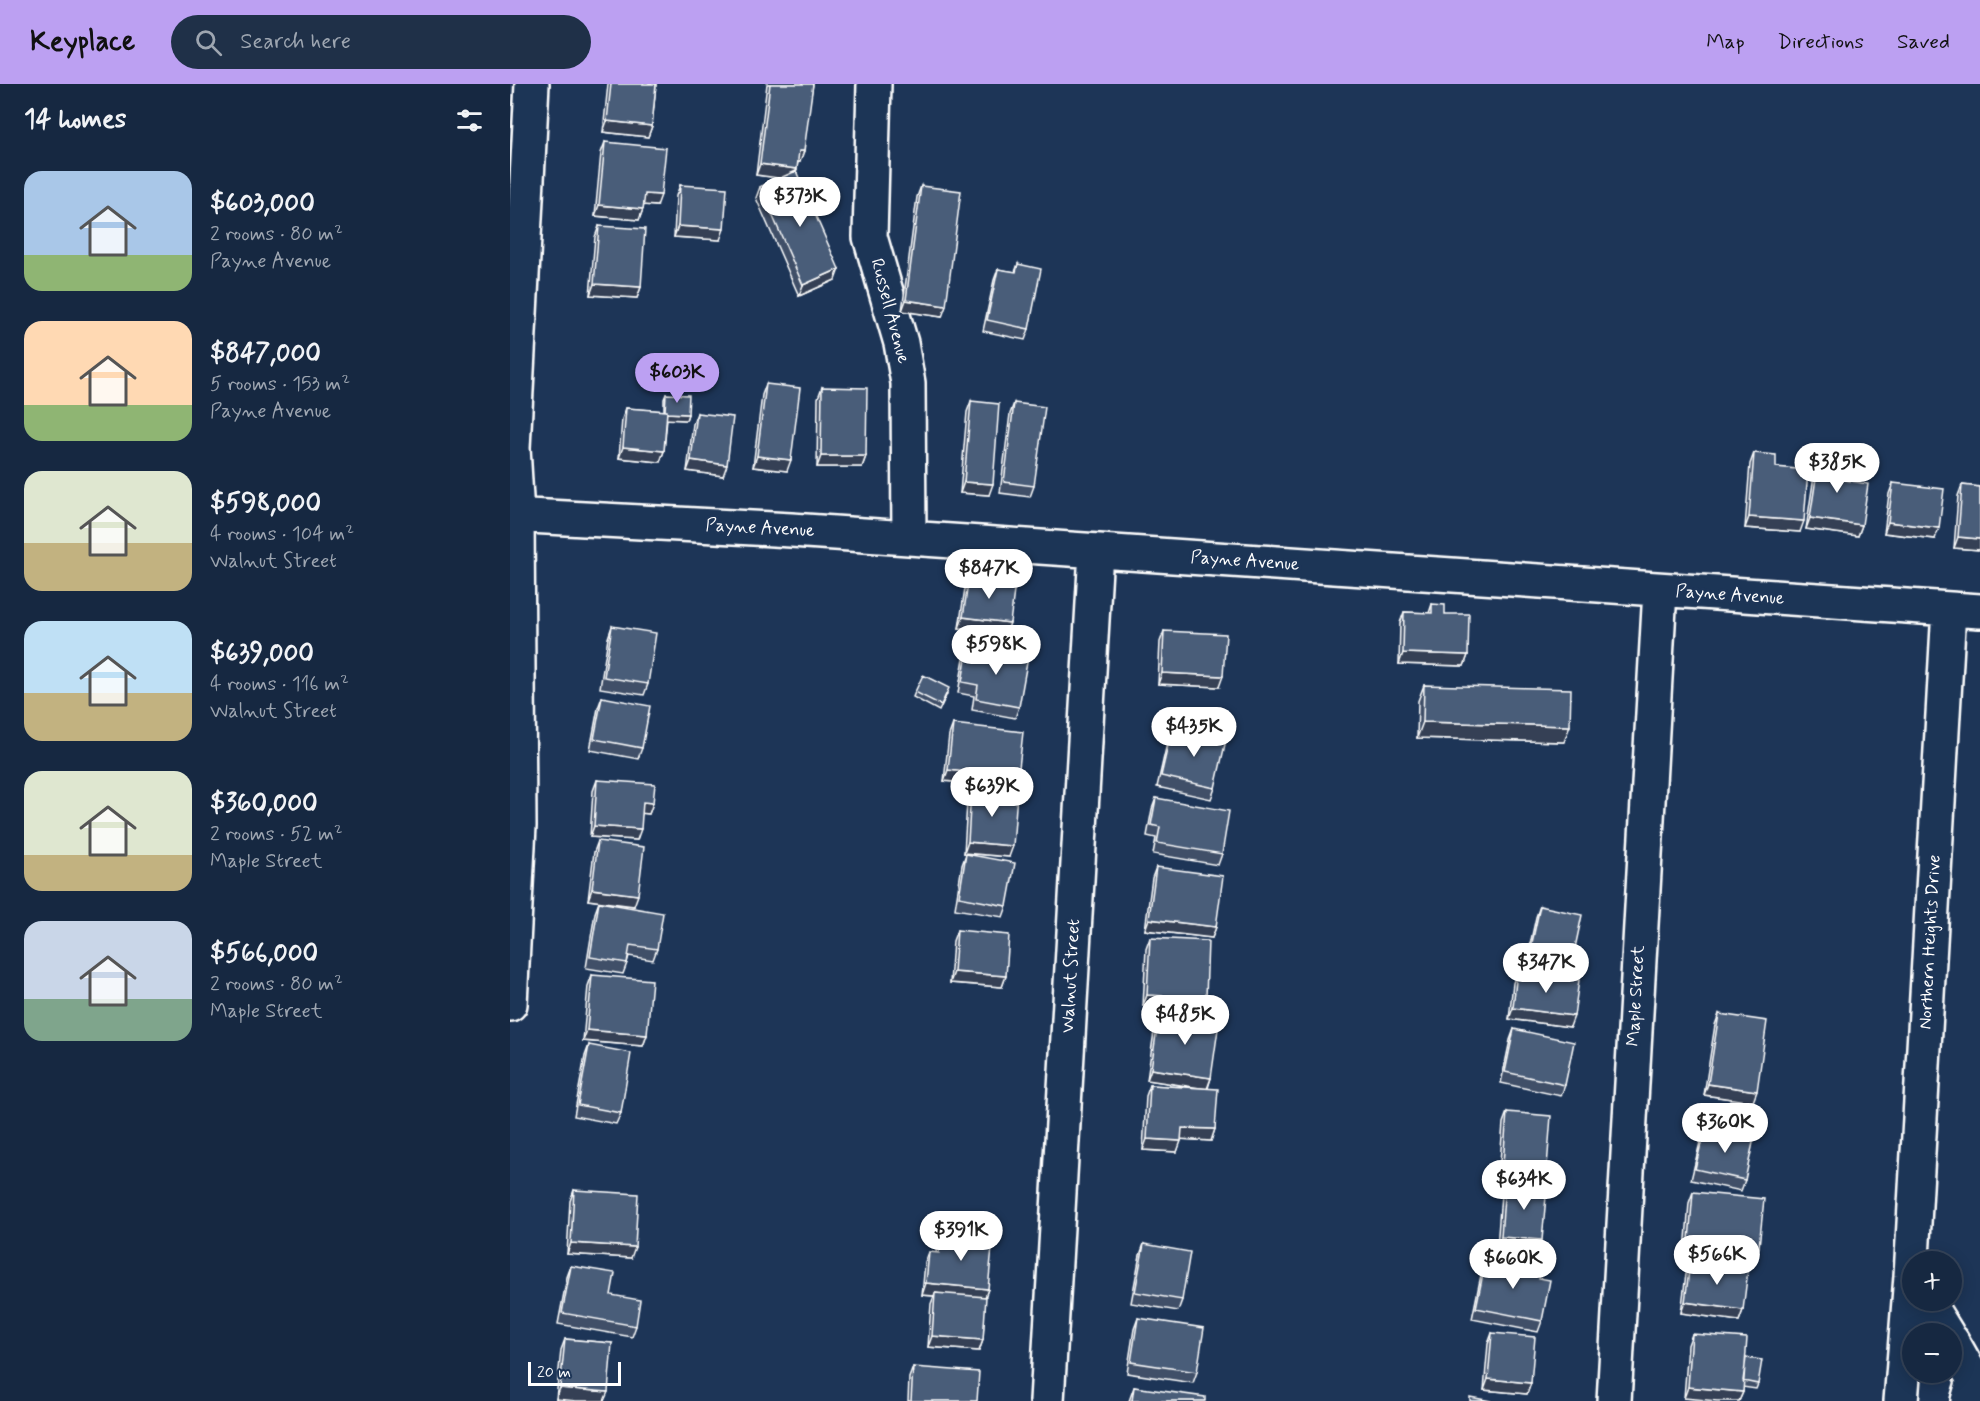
<!DOCTYPE html>
<html lang="en">
<head>
<meta charset="utf-8">
<style>
  :root { --surface:#162841; --page:#1f3048; --text:#f1f3f6; --muted:#9ea6b1; --line:#35445a; --accent:#bca0f2 }
  body { margin:0; font-family:Mynerve,sans-serif; background:var(--page); color:var(--text); height:100vh; display:flex; flex-direction:column; font-size:22px; white-space:nowrap }
  * { box-sizing:border-box; margin:0 }
  p { font-size:20px; color:var(--muted) }
  .icon { flex:none; width:33px; height:33px; fill:none; stroke:currentColor; stroke-width:2; stroke-linecap:round; stroke-linejoin:round }
  .map { position:relative; flex:1; overflow:hidden }
  .details { display:flex; flex-direction:column; background:var(--surface); width:510px }
  .details>* { flex:none }
  .buttons { position:absolute; left:1392px; top:1167px; display:grid; gap:12px }
  .buttons a { display:grid; place-items:center; width:60px; height:60px; border-radius:50%; background:var(--surface); box-shadow:0 3px 15px #0003,0 0 0 2px var(--line); font-size:30px }
  .scale { position:absolute; left:18px; bottom:15px; width:93px; box-sizing:border-box; padding-left:6px; border:3px solid #fff; border-top:0; font-size:16px; line-height:21px; white-space:nowrap; color:#fff; -webkit-text-stroke:4px #1d3557; paint-order:stroke }
  .price { position:absolute; translate:-50% -51px; padding:0 14px; border-radius:21px; background:#fff; color:#222; font-size:20px; line-height:39px; filter:drop-shadow(0 2px 3px #0008) }
  .price::after { content:''; position:absolute; left:50%; top:36px; width:18px; height:14px; margin-left:-9px; background:inherit; clip-path:polygon(0 0,100% 0,50% 100%) }
  .price.active { background:var(--accent); color:#111 }
  ul { padding:0; list-style:none }
  li { display:flex; align-items:center; gap:18px; height:150px; padding:0 24px }
  li span { display:grid; place-items:center; flex:none; width:168px; height:120px; border-radius:18px; color:#555 }
  li>.icon { margin-inline-start:auto }
  span .icon { width:72px; height:72px; fill:#fffc; stroke-width:1 }
  li b { font-size:26px }
  h2 { display:flex; justify-content:space-between; align-items:center; height:72px; padding:0 24px; font-size:26px }
  header { display:flex; align-items:center; gap:36px; box-sizing:border-box; height:84px; padding:0 30px; background:var(--accent); color:#111 }
  header strong { font-size:28px }
  nav { display:flex; gap:33px; margin-inline-start:auto; font-size:21px }
  .search { width:420px; height:54px; background:var(--page); display:flex; align-items:center; gap:15px; box-sizing:border-box; padding:0 21px; border-radius:33px; color:var(--muted); font-size:22px }
  main { display:flex; flex:1; min-height:0 }
  .map>svg:first-child { display:block }
  .lines { fill:none; stroke-linecap:round; stroke-linejoin:round }
  .street-casing { stroke:#fff; stroke-width:38 }
  .street { stroke:#1d3557; stroke-width:33 }
  .wall { fill:#405068; stroke:#fff; stroke-width:1.5 }
  .shaded-wall { fill:#344155; stroke:#fff; stroke-width:1.5 }
  .building { fill:#4a5d79; stroke:#fff; stroke-width:1.5 }
  .labels { text-anchor:middle; dominant-baseline:central; stroke-width:6; stroke-linejoin:round; paint-order:stroke }
  .street-label { font-size:18px; fill:#fff; stroke:#1d3557 }
</style>
</head>
<body>
<header>
<strong>Keyplace</strong>
<div class="search"><svg class="icon" aria-label="search" viewBox="0 0 24 24"><circle cx="10" cy="10" r="6"/><path d="M15 15l6 6"/></svg>Search here</div>
<nav><a>Map</a><a>Directions</a><a>Saved</a></nav>
</header>
<main>
<section class="details">
<h2>14 homes<svg class="icon" aria-label="filters" viewBox="0 0 24 24"><path d="M4 7h16M4 17h16"/><circle cx="9" cy="7" r="2"/><circle cx="15" cy="17" r="2"/></svg></h2>
<ul>
<li><span style="background:linear-gradient(#a9c7e8 70%,#8fb573 0)"><svg class="icon" aria-label="home" viewBox="0 0 24 24"><path d="M3 11l9-7 9 7M6 9v11h12V9"/></svg></span><div><b>$603,000</b><p>2 rooms · 80 m²</p><p>Payne Avenue</p></div></li>
<li><span style="background:linear-gradient(#ffd9b3 70%,#8fb573 0)"><svg class="icon" aria-label="home" viewBox="0 0 24 24"><path d="M3 11l9-7 9 7M6 9v11h12V9"/></svg></span><div><b>$847,000</b><p>5 rooms · 153 m²</p><p>Payne Avenue</p></div></li>
<li><span style="background:linear-gradient(#dfe7d0 60%,#c2b280 0)"><svg class="icon" aria-label="home" viewBox="0 0 24 24"><path d="M3 11l9-7 9 7M6 9v11h12V9"/></svg></span><div><b>$598,000</b><p>4 rooms · 104 m²</p><p>Walnut Street</p></div></li>
<li><span style="background:linear-gradient(#bfe0f5 60%,#c2b280 0)"><svg class="icon" aria-label="home" viewBox="0 0 24 24"><path d="M3 11l9-7 9 7M6 9v11h12V9"/></svg></span><div><b>$639,000</b><p>4 rooms · 116 m²</p><p>Walnut Street</p></div></li>
<li><span style="background:linear-gradient(#dfe7d0 70%,#c2b280 0)"><svg class="icon" aria-label="home" viewBox="0 0 24 24"><path d="M3 11l9-7 9 7M6 9v11h12V9"/></svg></span><div><b>$360,000</b><p>2 rooms · 52 m²</p><p>Maple Street</p></div></li>
<li><span style="background:linear-gradient(#c9d6e8 65%,#7fa58c 0)"><svg class="icon" aria-label="home" viewBox="0 0 24 24"><path d="M3 11l9-7 9 7M6 9v11h12V9"/></svg></span><div><b>$566,000</b><p>2 rooms · 80 m²</p><p>Maple Street</p></div></li>
</ul>
</section>
<div class="map">
<svg width="1470" height="1317" viewBox="0 0 1470 1317">
  <rect width="100%" height="100%" fill="#1d3557"/>
  <filter id="ink" filterUnits="userSpaceOnUse"><feTurbulence type="fractalNoise" baseFrequency=".0167" numOctaves="2"/><feDisplacementMap in="SourceGraphic" scale="12" xChannelSelector="R" yChannelSelector="G"/><feConvolveMatrix kernelMatrix="1 2 1 2 8 2 1 2 1" color-interpolation-filters="sRGB"/></filter>
  <g filter="url(#ink)">
    <g class="lines">
      <defs>
        <path id="street" d="M 364,0 L 360,153 L 391,259 L 398,299 L 399,454
          M 0,431 L 281,446 L 1470,527
          M 0,920 L 9,742 L 7,431 L 3,364 L 22,0
          M 1416,1216 L 1437,1250
          M 1442,1257 L 1464,1296 L 1458,1317
          M 537,1317 L 586,467
          M 1104,1317 L 1150,506
          M 1391,1317 L 1401,1192 L 1439,525"/>
      </defs>
      <use href="#street" class="street-casing"/>
      <use href="#street" class="street"/>
    </g>
    <path class="wall" d="M 98,0 L 146,0 L 142,42 L 138,53 L 93,48 Z
      M 257,0 L 303,0 L 290,78 L 288,78 L 286,88 L 325,196 L 289,212 L 246,114 L 250,103 L 269,94 L 246,91 Z
      M 95,58 L 147,122 L 134,121 L 133,125 L 129,136 L 85,132 L 91,69 Z
      M 170,101 L 210,156 L 164,153 L 166,112 Z
      M 411,102 L 432,233 L 392,227 L 407,113 Z
      M 89,142 L 131,203 L 127,214 L 80,211 L 85,153 Z
      M 508,180 L 519,245 L 515,256 L 473,247 L 484,196 L 488,185 L 505,188 Z
      M 256,300 L 277,387 L 243,383 L 252,311 Z
      M 312,303 L 356,372 L 352,383 L 307,383 L 308,314 Z
      M 156,310 L 178,330 L 176,336 L 157,335 L 154,367 L 150,378 L 109,374 L 112,335 L 116,324 L 154,327 L 154,315 Z
      M 461,317 L 479,411 L 450,409 L 457,328 Z
      M 504,319 L 524,402 L 520,413 L 490,409 L 500,330 Z
      M 187,329 L 213,392 L 177,387 L 183,340 Z
      M 1310,368 L 1328,395 L 1352,441 L 1348,452 L 1296,445 L 1306,379 Z
      M 1244,369 L 1266,383 L 1290,448 L 1235,444 L 1240,380 Z
      M 1383,399 L 1425,455 L 1374,449 L 1379,410 Z
      M 1452,401 L 1470,403 L 1470,466 L 1444,464 L 1448,412 Z
      M 459,493 L 496,550 L 449,544 L 455,504 Z
      M 922,520 L 935,530 L 958,571 L 954,582 L 889,580 L 890,539 L 894,528 L 919,529 Z
      M 102,542 L 138,600 L 134,611 L 90,604 L 98,554 Z
      M 654,547 L 709,603 L 648,600 L 650,558 Z
      M 458,563 L 509,623 L 505,634 L 462,626 L 464,612 L 448,609 L 454,574 Z
      M 914,601 L 1054,658 L 907,654 L 908,617 Z
      M 405,608 L 437,610 L 429,627 L 403,613 Z
      M 92,613 L 132,664 L 128,675 L 80,666 L 88,624 Z
      M 443,640 L 508,693 L 504,704 L 434,697 L 439,651 Z
      M 662,644 L 705,704 L 701,715 L 647,703 L 658,655 Z
      M 87,696 L 143,719 L 139,730 L 132,729 L 127,756 L 80,753 L 83,707 Z
      M 461,707 L 499,773 L 454,769 L 457,718 Z
      M 646,714 L 712,770 L 708,781 L 643,770 L 646,754 L 637,752 L 642,725 Z
      M 88,757 L 124,822 L 78,816 L 84,768 Z
      M 456,770 L 497,822 L 493,833 L 445,825 L 452,781 Z
      M 646,783 L 706,843 L 702,854 L 635,846 L 642,794 Z
      M 89,818 L 147,865 L 143,876 L 119,872 L 117,879 L 113,890 L 76,884 L 85,829 Z
      M 1030,822 L 1062,878 L 1058,889 L 1016,879 L 1026,833 Z
      M 447,846 L 496,892 L 492,903 L 440,899 L 443,857 Z
      M 640,854 L 696,914 L 692,925 L 633,922 L 636,865 Z
      M 1007,888 L 1060,943 L 999,935 L 1003,899 Z
      M 82,891 L 137,951 L 133,962 L 73,957 L 78,902 Z
      M 649,930 L 701,994 L 698,1004 L 705,1045 L 701,1057 L 671,1055 L 667,1068 L 633,1066 L 636,1012 L 640,1001 L 687,1004 L 637,996 L 645,941 Z
      M 1209,930 L 1243,1018 L 1194,1011 L 1205,941 Z
      M 1004,945 L 1055,1001 L 1051,1012 L 991,999 L 1000,956 Z
      M 79,961 L 111,1029 L 106,1040 L 64,1032 L 75,972 Z
      M 997,1028 L 1033,1094 L 989,1091 L 993,1039 Z
      M 1195,1043 L 1235,1096 L 1231,1107 L 1181,1096 L 1191,1054 Z
      M 995,1099 L 1028,1168 L 987,1164 L 991,1110 Z
      M 64,1106 L 121,1174 L 57,1170 L 60,1117 Z
      M 1183,1108 L 1245,1174 L 1175,1167 L 1179,1119 Z
      M 431,1149 L 478,1205 L 475,1213 L 473,1256 L 469,1267 L 418,1263 L 421,1220 L 424,1212 L 412,1211 L 415,1179 L 419,1168 L 426,1169 L 427,1160 Z
      M 634,1160 L 672,1216 L 668,1227 L 621,1219 L 630,1171 Z
      M 976,1175 L 1029,1194 L 1032,1237 L 1028,1248 L 962,1235 L 972,1186 Z
      M 1180,1179 L 1233,1226 L 1229,1237 L 1171,1229 L 1176,1190 Z
      M 61,1182 L 101,1211 L 126,1242 L 122,1253 L 48,1240 L 57,1193 Z
      M 628,1234 L 687,1288 L 683,1299 L 617,1289 L 624,1245 Z
      M 982,1249 L 1021,1299 L 1017,1310 L 974,1306 L 978,1260 Z
      M 1182,1250 L 1235,1278 L 1236,1274 L 1248,1300 L 1246,1305 L 1233,1303 L 1233,1308 L 1229,1317 L 1174,1314 L 1178,1261 Z
      M 55,1255 L 102,1259 L 46,1315 L 51,1266 Z
      M 403,1283 L 467,1317 L 398,1317 L 399,1294 Z
      M 624,1303 L 695,1317 L 619,1317 Z"/>
    <path class="shaded-wall" d="M 97,37 L 142,42 L 138,53 L 93,48 Z
      M 289,67 L 294,67 L 290,78 L 285,78 Z
      M 250,80 L 287,85 L 283,96 L 246,91 Z
      M 135,110 L 151,111 L 147,122 L 131,121 Z
      M 89,121 L 133,125 L 129,136 L 85,132 Z
      M 168,142 L 214,145 L 210,156 L 164,153 Z
      M 329,185 L 325,196 L 289,212 L 293,201 Z
      M 84,200 L 131,203 L 127,214 L 80,211 Z
      M 396,216 L 436,222 L 432,233 L 392,227 Z
      M 155,329 L 178,330 L 176,336 L 153,335 Z
      M 113,363 L 154,367 L 150,378 L 109,374 Z
      M 247,372 L 281,376 L 277,387 L 243,383 Z
      M 311,372 L 356,372 L 352,383 L 307,383 Z
      M 181,376 L 217,381 L 213,392 L 177,387 Z
      M 454,398 L 483,400 L 479,411 L 450,409 Z
      M 1239,433 L 1294,437 L 1290,448 L 1235,444 Z
      M 1300,434 L 1352,441 L 1348,452 L 1296,445 Z
      M 1378,438 L 1429,444 L 1425,455 L 1374,449 Z
      M 1448,453 L 1470,455 L 1470,466 L 1444,464 Z
      M 453,533 L 500,539 L 496,550 L 449,544 Z
      M 893,569 L 958,571 L 954,582 L 889,580 Z
      M 652,589 L 713,592 L 709,603 L 648,600 Z
      M 913,638 L 1060,642 L 1054,658 L 907,654 Z
      M 438,686 L 508,693 L 504,704 L 434,697 Z
      M 133,718 L 143,719 L 139,730 L 129,729 Z
      M 84,742 L 131,745 L 127,756 L 80,753 Z
      M 458,758 L 503,762 L 499,773 L 454,769 Z
      M 82,805 L 128,811 L 124,822 L 78,816 Z
      M 639,835 L 706,843 L 702,854 L 635,846 Z
      M 444,888 L 496,892 L 492,903 L 440,899 Z
      M 637,911 L 696,914 L 692,925 L 633,922 Z
      M 1003,924 L 1064,932 L 1060,943 L 999,935 Z
      M 77,946 L 137,951 L 133,962 L 73,957 Z
      M 641,985 L 701,994 L 697,1005 L 637,996 Z
      M 1198,1000 L 1247,1007 L 1243,1018 L 1194,1011 Z
      M 672,1044 L 705,1045 L 701,1057 L 668,1055 Z
      M 637,1055 L 671,1057 L 667,1068 L 633,1066 Z
      M 993,1080 L 1037,1083 L 1033,1094 L 989,1091 Z
      M 991,1153 L 1032,1156 L 1028,1168 L 987,1164 Z
      M 1179,1156 L 1249,1163 L 1245,1174 L 1175,1167 Z
      M 61,1159 L 125,1163 L 121,1174 L 57,1170 Z
      M 416,1199 L 478,1205 L 474,1216 L 425,1209 L 424,1212 L 412,1211 Z
      M 1175,1218 L 1233,1226 L 1229,1237 L 1171,1229 Z
      M 422,1252 L 473,1256 L 469,1267 L 418,1263 Z
      M 978,1295 L 1021,1299 L 1017,1310 L 974,1306 Z
      M 1178,1303 L 1233,1308 L 1229,1317 L 1207,1317 L 1174,1314 Z
      M 50,1304 L 98,1308 L 94,1317 L 66,1317 L 46,1315 Z"/>
    <path class="building" d="M 101,0 L 146,0 L 142,42 L 97,37 Z
      M 260,0 L 303,0 L 294,67 L 289,67 L 287,85 L 250,80 Z
      M 95,58 L 156,64 L 151,111 L 135,110 L 133,125 L 89,121 Z
      M 286,87 L 329,185 L 293,201 L 250,103 Z
      M 170,101 L 217,104 L 214,145 L 168,142 Z
      M 411,102 L 451,107 L 436,222 L 396,216 Z
      M 89,142 L 135,145 L 131,203 L 84,200 Z
      M 508,180 L 531,185 L 519,245 L 477,236 L 488,185 L 506,188 Z
      M 256,300 L 290,304 L 281,376 L 247,372 Z
      M 312,303 L 357,304 L 356,372 L 311,372 Z
      M 156,310 L 179,311 L 178,330 L 157,329 L 157,327 L 155,327 Z
      M 461,317 L 489,320 L 483,400 L 454,398 Z
      M 504,319 L 535,323 L 524,402 L 494,398 Z
      M 116,324 L 157,327 L 154,367 L 113,363 Z
      M 187,329 L 223,333 L 217,381 L 181,376 Z
      M 1310,368 L 1332,371 L 1328,395 L 1358,400 L 1352,441 L 1300,434 Z
      M 1244,369 L 1266,371 L 1266,383 L 1298,386 L 1294,437 L 1239,433 Z
      M 1383,399 L 1434,405 L 1429,444 L 1378,438 Z
      M 1452,401 L 1470,403 L 1470,455 L 1448,453 Z
      M 459,493 L 505,499 L 500,539 L 453,533 Z
      M 922,520 L 935,521 L 935,530 L 959,530 L 958,571 L 893,569 L 894,528 L 922,529 Z
      M 102,542 L 146,549 L 138,600 L 94,593 Z
      M 654,547 L 716,550 L 713,592 L 652,589 Z
      M 458,563 L 518,573 L 509,623 L 466,615 L 468,601 L 452,598 Z
      M 413,591 L 439,604 L 431,621 L 405,608 Z
      M 914,601 L 1061,605 L 1060,642 L 913,638 Z
      M 92,613 L 140,622 L 132,664 L 84,655 Z
      M 443,640 L 513,648 L 508,693 L 438,686 Z
      M 662,644 L 716,656 L 705,704 L 651,692 Z
      M 87,696 L 145,700 L 143,719 L 133,718 L 131,745 L 84,742 Z
      M 461,707 L 507,710 L 503,762 L 458,758 Z
      M 646,714 L 719,727 L 712,770 L 647,759 L 650,743 L 641,741 Z
      M 88,757 L 134,763 L 128,811 L 82,805 Z
      M 456,770 L 505,779 L 497,822 L 449,813 Z
      M 646,783 L 713,792 L 706,843 L 639,835 Z
      M 89,818 L 153,829 L 147,865 L 120,861 L 117,879 L 80,873 Z
      M 1030,822 L 1072,831 L 1062,878 L 1020,868 Z
      M 447,846 L 499,851 L 496,892 L 444,888 Z
      M 640,854 L 698,857 L 696,914 L 637,911 Z
      M 1007,888 L 1069,896 L 1064,932 L 1003,924 Z
      M 82,891 L 142,896 L 137,951 L 77,946 Z
      M 649,930 L 709,938 L 701,994 L 641,985 Z
      M 1209,930 L 1257,937 L 1247,1007 L 1198,1000 Z
      M 1004,945 L 1064,958 L 1055,1001 L 995,988 Z
      M 79,961 L 121,969 L 111,1029 L 68,1021 Z
      M 640,1001 L 708,1005 L 705,1045 L 672,1044 L 671,1057 L 637,1055 Z
      M 997,1028 L 1041,1032 L 1037,1083 L 993,1080 Z
      M 1195,1043 L 1244,1054 L 1235,1096 L 1185,1085 Z
      M 995,1099 L 1037,1102 L 1032,1156 L 991,1153 Z
      M 64,1106 L 128,1110 L 125,1163 L 61,1159 Z
      M 1183,1108 L 1254,1115 L 1249,1163 L 1179,1156 Z
      M 431,1149 L 483,1153 L 478,1205 L 416,1199 L 419,1168 L 429,1169 Z
      M 634,1160 L 680,1168 L 672,1216 L 625,1208 Z
      M 976,1175 L 1031,1186 L 1029,1194 L 1040,1196 L 1032,1237 L 966,1224 Z
      M 1180,1179 L 1238,1186 L 1233,1226 L 1175,1218 Z
      M 61,1182 L 105,1189 L 101,1211 L 130,1216 L 126,1242 L 52,1229 Z
      M 425,1209 L 476,1213 L 473,1256 L 422,1252 Z
      M 628,1234 L 694,1244 L 687,1288 L 621,1278 Z
      M 982,1249 L 1025,1253 L 1021,1299 L 978,1295 Z
      M 1182,1250 L 1237,1254 L 1233,1308 L 1178,1303 Z
      M 55,1255 L 102,1259 L 98,1308 L 50,1304 Z
      M 1236,1274 L 1252,1276 L 1248,1300 L 1233,1297 Z
      M 403,1283 L 469,1288 L 467,1317 L 401,1317 Z
      M 624,1303 L 695,1313 L 695,1317 L 622,1317 Z
      M 960,1313 L 981,1317 L 960,1317 Z"/>
  </g>
  <g class="labels">
    <g class="street-label">
      <text transform="translate(380 227) rotate(75)">Russell Avenue</text>
      <text transform="translate(250 444) rotate(3)">Payne Avenue</text>
      <text transform="translate(735 477) rotate(4)">Payne Avenue</text>
      <text transform="translate(1220 511) rotate(4)">Payne Avenue</text>
      <text transform="translate(1420 858) rotate(-87)">Northern Heights Drive</text>
      <text transform="translate(561 892) rotate(-87)">Walnut Street</text>
      <text transform="translate(1126 912) rotate(-87)">Maple Street</text>
    </g>
  </g>
</svg>
<div class="buttons">
<a>+</a>
<a>−</a>
</div>
<div class="scale">20 m</div>
<b class="price" style="left:290px;top:144px">$373K</b>
<b class="price active" style="left:167px;top:320px">$603K</b>
<b class="price" style="left:1327px;top:410px">$385K</b>
<b class="price" style="left:479px;top:516px">$847K</b>
<b class="price" style="left:486px;top:592px">$598K</b>
<b class="price" style="left:684px;top:674px">$435K</b>
<b class="price" style="left:482px;top:734px">$639K</b>
<b class="price" style="left:1036px;top:910px">$347K</b>
<b class="price" style="left:675px;top:962px">$485K</b>
<b class="price" style="left:1215px;top:1070px">$360K</b>
<b class="price" style="left:1014px;top:1127px">$634K</b>
<b class="price" style="left:451px;top:1178px">$391K</b>
<b class="price" style="left:1207px;top:1202px">$566K</b>
<b class="price" style="left:1003px;top:1206px">$660K</b>
</div>
</main>
</body>
</html>
